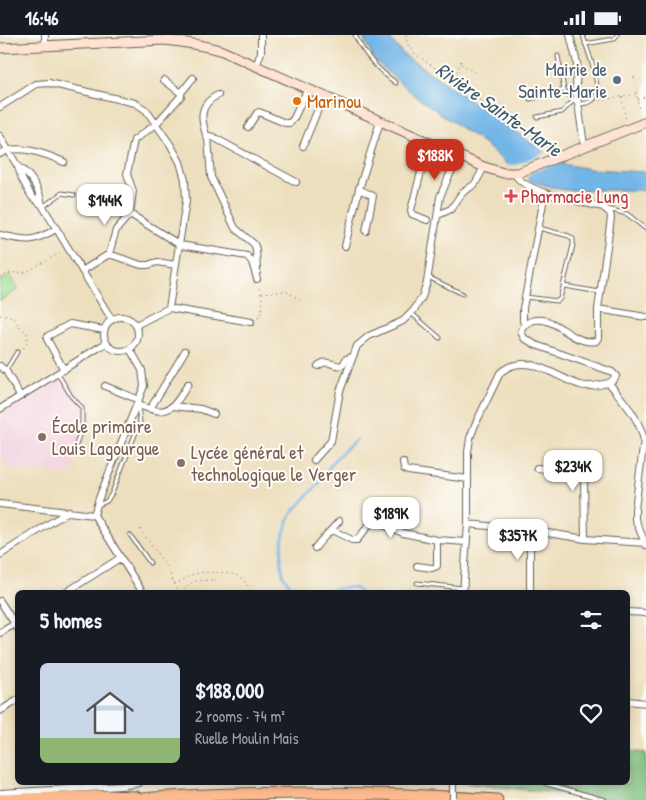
<!DOCTYPE html>
<html lang="en">
<head>
<meta charset="utf-8">
<style>
  :root { --surface:#171b24; --page:#242831; --text:#f1f3f6; --muted:#9ea1a6; --line:#363941; --accent:#c8321e }
  body { margin:0; font-family:"Patrick Hand",sans-serif; background:var(--page); color:var(--text); height:100vh; display:flex; flex-direction:column; font-size:19px; white-space:nowrap }
  * { box-sizing:border-box; margin:0 }
  p { font-size:16px; color:var(--muted) }
  .icon { flex:none; width:28px; height:28px; fill:none; stroke:currentColor; stroke-width:2; stroke-linecap:round; stroke-linejoin:round }
  .map { position:relative; flex:1; overflow:hidden }
  .panel { position:absolute; left:15px; top:555px; width:615px; height:195px; display:flex; flex-direction:column; background:var(--surface); border-radius:8px; box-shadow:0 2px 8px #0003 }
  .panel>* { flex:none }
  .price { position:absolute; translate:-50% -42px; padding:0 11px; border-radius:10px; background:#fff; color:#222; font-size:16px; line-height:32px; filter:drop-shadow(0 1px 2px #0008) }
  .price::after { content:''; position:absolute; left:50%; top:30px; width:15px; height:11px; margin-left:-8px; background:inherit; clip-path:polygon(0 0,100% 0,50% 100%) }
  .price.current { background:var(--accent); color:#fff }
  ul { padding:0; list-style:none }
  li { display:flex; align-items:center; gap:15px; height:125px; padding:0 25px }
  li+li { border-top:1px solid var(--line) }
  li span { display:grid; place-items:center; flex:none; width:140px; height:100px; border-radius:8px; color:#555 }
  li>.icon { margin-inline-start:auto }
  span .icon { width:60px; height:60px; fill:#fffc; stroke-width:1 }
  li b { font-size:21px }
  h2 { display:flex; justify-content:space-between; align-items:center; height:60px; padding:0 25px; font-size:21px }
  .status { display:flex; justify-content:space-between; align-items:center; height:35px; padding:0 25px; background:var(--surface); direction:ltr }
  .status svg { height:14px; fill:currentColor }
  .map>svg:first-child { display:block }
  .built { fill:#f3cfdf }
  .green { fill:#9dde94; stroke:#5c7d58 }
  .forest { fill:#7ebd7e; stroke:#4d6c4d }
  .water { fill:#72b5e7; stroke:#476882 }
  .pier { fill:#eddfbe }
  .lines { fill:none; stroke-linecap:round; stroke-linejoin:round }
  .stream { stroke:#72b5e7; stroke-width:2.5 }
  .lane-casing { stroke:#656055; stroke-width:5 }
  .street-casing { stroke:#656055; stroke-width:8 }
  .secondary-casing { stroke:#656055; stroke-width:11 }
  .highway-casing { stroke:#656055; stroke-width:13 }
  .path { stroke:#656055; stroke-width:1; stroke-dasharray:1 4; stroke-linecap:butt }
  .lane { stroke:#fff; stroke-width:3 }
  .street { stroke:#fff; stroke-width:6 }
  .secondary { stroke:#fee3d2; stroke-width:9 }
  .highway { stroke:#fcba8e; stroke-width:11 }
  .street-bridge-casing { stroke:#656055; stroke-width:8; stroke-linecap:butt }
  .street-bridge { stroke:#fff; stroke-width:6 }
  .service-dot { fill:#5c6f8a; stroke:#fdfcf7; stroke-width:2 }
  .food-dot { fill:#e8710a; stroke:#fdfcf7; stroke-width:2 }
  .health-dot { fill:#e0444e; stroke:#fdfcf7; stroke-width:2 }
  .education-dot { fill:#8d6e63; stroke:#fdfcf7; stroke-width:2 }
  .labels { text-anchor:middle; dominant-baseline:central; stroke-width:4; stroke-linejoin:round; paint-order:stroke }
  .service-label { font-size:19px; fill:#4e5e75; stroke:#fdfcf7; text-anchor:end }
  .food-label { font-size:19px; fill:#c56008; stroke:#fdfcf7; text-anchor:start }
  .health-label { font-size:19px; fill:#be3a42; stroke:#fdfcf7; text-anchor:start }
  .education-label { font-size:19px; fill:#785e54; stroke:#fdfcf7; text-anchor:start }
  .water-label { font-size:20px; font-style:italic; fill:#3e596d; stroke:#fdfcf7 }
</style>
</head>
<body>
<div class="status"><b>16:46</b><svg viewBox="0 0 49 12"><path d="M0 12V9h3v3zM5 12V6h3v6zM10 12V3h3v9zM15 12V0h3v12zM26 1h20v11H26zM47 4h2v5h-2z"/></svg></div>
<div class="map">
<svg width="646" height="765" viewBox="0 0 646 765">
  <rect width="100%" height="100%" fill="#fdfcf7"/>
  <filter id="ink" filterUnits="userSpaceOnUse"><feTurbulence type="fractalNoise" baseFrequency=".02" numOctaves="2"/><feDisplacementMap in="SourceGraphic" scale="10" xChannelSelector="R" yChannelSelector="G"/><feConvolveMatrix kernelMatrix="1 2 1 2 8 2 1 2 1" color-interpolation-filters="sRGB"/></filter>
  <filter id="wash" filterUnits="userSpaceOnUse"><feTurbulence type="fractalNoise" baseFrequency=".0096" numOctaves="4" result="noise"/><feDisplacementMap in="SourceGraphic" scale="20" xChannelSelector="R" yChannelSelector="G"/><feGaussianBlur stdDeviation="1.12" result="paint"/><feColorMatrix in="noise" values="0 0 0 0 0 0 0 0 0 0 0 0 0 0 0 0 0 1.4 0 .05"/><feComposite in="paint" operator="in"/></filter>
  <g filter="url(#wash)">
    <rect width="100%" height="100%" fill="#eddfbe"/>
    <path class="built" d="M 67,341 L 93,384 L 70,439 L 8,433 L 0,421 L 0,381 Z"/>
    <path class="green" d="M 10,240 L 19,254 L 0,266 L 0,246 Z"/>
    <path class="forest" d="M 628,716 L 646,718 L 646,765 L 621,765 L 462,748 L 628,748 Z"/>
    <path class="water" d="M 362,0 L 387,0 L 403,19 L 562,129 L 591,134 L 646,137 L 646,155 L 563,155 L 533,147 L 510,132 L 487,111 L 417,62 L 385,35 L 374,24 Z"/>
    <path class="pier" d="M 547,117 L 561,126 L 530,138 L 527,144 L 504,130 L 516,130 Z"/>
    <g class="lines">
      <path class="stream" d="M 357,404 L 334,425 L 320,447 L 292,478 L 287,488 L 283,502 L 281,524 L 283,541 L 290,550 L 309,556 L 321,557 L 346,552 L 355,553 L 361,558"/>
    </g>
  </g>
  <g filter="url(#ink)">
    <g class="lines">
      <defs>
        <path id="lane" d="M 355,0 C 364,20 378,35 396,48
          M 585,9 L 614,4 L 617,0
          M 558,21 L 564,55 L 578,69 C 583,69 589,68 593,65 C 605,56 586,13 583,0
          M 530,64 L 564,55
          M 537,82 L 562,77 L 574,65
          M 89,163 L 130,172
          M 44,171 L 62,158 L 74,160
          M 608,174 L 627,179 L 646,194
          M 428,242 L 463,259
          M 564,251 L 600,257
          M 526,262 L 557,266 L 560,264 L 573,210 L 573,204 L 569,201 L 539,193
          M 411,278 L 440,303
          M 6,335 L 17,317
          M 58,339 L 71,361 L 82,373 L 82,391 L 76,410
          M 96,471 L 107,466 L 112,458 L 140,387 L 138,371
          M 130,500 L 150,528
          M 417,548 L 463,553
          M 544,748 L 605,765"/>
        <path id="street" d="M 45,0 L 45,11
          M 570,0 L 577,28 L 576,54 L 584,110
          M 256,32 L 261,17 L 261,0
          M 164,45 L 181,58 L 181,61 L 156,89 L 134,105 L 127,139 L 133,156 L 130,179 L 180,210 L 247,221 L 252,227 L 257,244
          M 181,58 L 193,43
          M 0,72 L 36,49 L 49,48 L 135,68 L 146,75 L 170,109 L 180,127 L 185,145 L 186,166 L 169,273
          M 248,92 L 257,78 L 259,77 L 285,88 L 290,88 L 294,83 L 307,55
          M 0,101 L 18,132 L 22,144 L 28,155 L 32,162 L 42,170 L 112,285
          M 208,105 C 201,87 197,70 218,60
          M 303,111 L 323,62
          M 0,119 C 18,108 46,119 64,127
          M 18,132 C 31,139 40,156 42,170
          M 438,180 L 451,174 L 462,158 L 475,149 L 484,132
          M 427,185 L 412,179 L 411,175 L 429,107
          M 366,196 L 373,161 L 359,154 L 380,87
          M 0,200 C 27,206 32,208 56,194
          M 345,211 L 359,154
          M 109,219 L 116,195 L 130,179
          M 82,236 L 109,219 L 141,230 L 148,230 L 157,227 L 176,230
          M 257,237 L 256,214 L 254,209 L 235,193 L 211,142 L 208,103 L 209,101 L 213,102 L 296,147
          M 598,274 L 646,282
          M104 299a17 17 0 1 1 34 0a17 17 0 1 1-34 0Z
          M 525,289 L 523,286 L 523,273 L 545,158
          M 136,290 L 169,273 L 251,287
          M 0,331 L 6,336 L 20,361
          M 318,331 C 327,322 334,333 343,330 L 346,324 L 352,322
          M 64,335 L 47,304 L 48,301 L 70,289 L 104,295
          M 609,348 C 623,366 639,382 644,405 L 635,474 L 635,484 L 646,510
          M 105,351 L 139,365
          M 137,370 L 150,374 L 185,316
          M 173,371 L 201,374 L 214,379
          M 0,374 L 106,308
          M 150,374 C 172,381 178,365 188,349
          M 314,425 L 331,406 L 340,356 L 357,311 L 369,301 L 403,286 L 414,275 L 422,262 L 427,247 L 440,162 L 449,141 L 460,121
          M 403,427 L 404,434 L 408,436 L 468,444
          M 537,433 L 576,437 L 581,439 L 584,444 L 585,504
          M 0,469 L 94,480
          M 94,480 L 99,463 L 144,351 L 142,335 L 130,314
          M 94,480 L 143,558
          M 468,489 L 530,495 L 585,504 L 645,508
          M 332,495 L 352,505 L 357,505 L 373,485 L 403,498 L 437,505 L 466,507
          M 315,513 C 322,503 331,496 339,486
          M 0,520 L 69,476
          M 417,531 L 432,533 L 437,531 L 437,505
          M 65,558 L 120,523
          M 463,558 L 468,489 L 468,417 L 470,403 L 475,390 L 500,338 C 525,315 555,342 580,350 C 587,352 596,351 603,349 C 609,348 612,347 616,341 L 612,337 L 607,335 L 536,310 L 524,303 L 521,297 C 524,286 536,283 547,286 C 563,291 577,310 596,306 L 598,303 L 598,274 L 611,183 L 610,178 L 603,172 C 580,166 525,159 514,138
          M 530,558 L 530,495
          M 0,566 L 18,594
          M 628,577 L 646,578
          M 0,598 L 16,588
          M 628,666 L 646,668
          M 0,676 L 18,665
          M 0,758 L 121,751 L 139,748"/>
        <path id="secondary" d="M 0,13 L 165,5 C 184,7 201,10 220,15 L 484,132 L 503,138 L 518,138 L 646,87"/>
        <path id="highway" d="M 0,765 L 108,761 L 136,762
          M 127,765 C 251,755 374,756 497,765"/>
      </defs>
      <use href="#lane" class="lane-casing"/>
      <use href="#street" class="street-casing"/>
      <use href="#secondary" class="secondary-casing"/>
      <use href="#highway" class="highway-casing"/>
      <path class="path" d="M 406,0 L 408,10 L 414,18 L 539,107 L 556,114
        M 461,29 L 477,39
        M 634,42 L 639,76
        M 454,46 L 462,23
        M 622,62 L 626,85
        M 638,64 L 646,62
        M 600,65 L 636,59
        M 0,242 L 10,238 L 27,237 L 63,216
        M 262,258 L 286,256 L 300,265
        M 0,280 L 14,283 L 20,293 L 27,297 L 27,308 L 22,315
        M 258,283 C 265,274 262,262 259,252
        M 140,494 L 166,531 L 179,558
        M 174,548 C 185,547 186,541 194,539 C 203,536 233,537 240,542 C 245,546 249,552 252,558
        M 180,558 L 194,546 L 216,545"/>
      <use href="#lane" class="lane"/>
      <use href="#street" class="street"/>
      <use href="#secondary" class="secondary"/>
      <use href="#highway" class="highway"/>
      <defs>
        <path id="street-bridge" d="M 453,765 L 453,748"/>
      </defs>
      <use href="#street-bridge" class="street-bridge-casing"/>
      <use href="#street-bridge" class="street-bridge"/>
    </g>
  </g>
  <circle class="service-dot" cx="617" cy="45" r="5"/>
  <circle class="food-dot" cx="297" cy="66" r="5"/>
  <path class="health-dot" d="M508.5 153.5h5v5h5v5h-5v5h-5v-5h-5v-5h5z"/>
  <g class="education-dot">
    <circle cx="42" cy="402" r="5"/>
    <circle cx="181" cy="428" r="5"/>
  </g>
  <g class="labels">
    <g class="service-label">
      <text x="607" y="34">Mairie de<tspan x="607" dy="22">Sainte-Marie</tspan></text>
    </g>
    <g class="food-label">
      <text x="307" y="66">Marinou</text>
    </g>
    <g class="health-label">
      <text x="521" y="161">Pharmacie Lung</text>
    </g>
    <g class="education-label">
      <text x="52" y="391">École primaire<tspan x="52" dy="22">Louis Lagourgue</tspan></text>
      <text x="191" y="417">Lycée général et<tspan x="191" dy="22">technologique le Verger</tspan></text>
    </g>
    <g class="water-label">
      <text transform="translate(499 74) rotate(35)">Rivière Sainte-Marie</text>
    </g>
  </g>
</svg>
<b class="price current" style="left:435px;top:146px">$188K</b>
<b class="price" style="left:105px;top:191px">$144K</b>
<b class="price" style="left:573px;top:457px">$234K</b>
<b class="price" style="left:391px;top:504px">$189K</b>
<b class="price" style="left:518px;top:526px">$357K</b>
<section class="panel">
<h2>5 homes<svg class="icon" aria-label="filters" viewBox="0 0 24 24"><path d="M4 7h16M4 17h16"/><circle cx="9" cy="7" r="2"/><circle cx="15" cy="17" r="2"/></svg></h2>
<ul>
<li><span style="background:linear-gradient(#c9d6e8 75%,#8fb573 0)"><svg class="icon" aria-label="home" viewBox="0 0 24 24"><path d="M3 11l9-7 9 7M6 9v11h12V9"/></svg></span><div><b>$188,000</b><p>2 rooms · 74 m²</p><p>Ruelle Moulin Mais</p></div><svg class="icon" aria-label="heart" viewBox="0 0 24 24"><path d="M12 20l-8-8c-3-5 5-10 8-4 3-6 11-1 8 4z"/></svg></li>
</ul>
</section>
</div>
</body>
</html>
